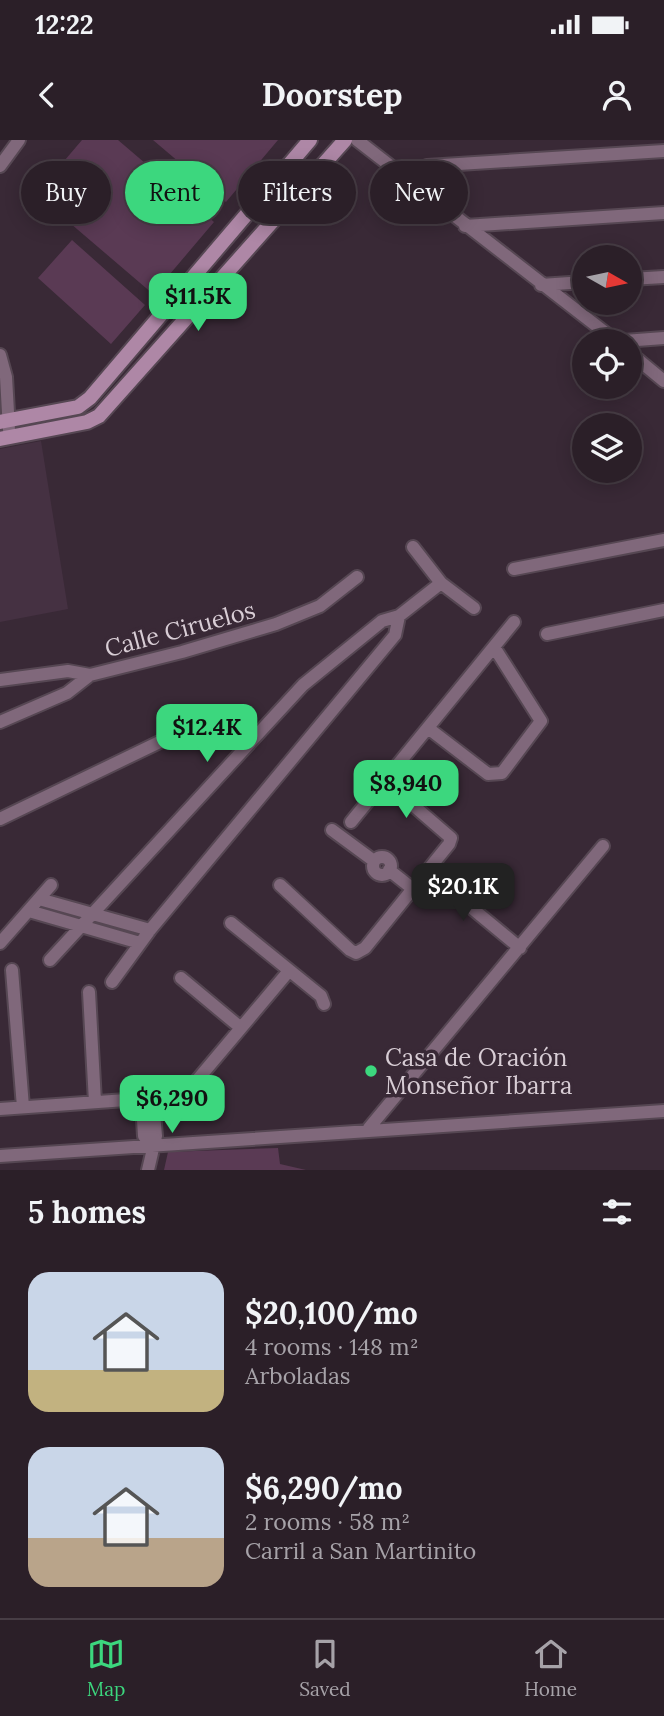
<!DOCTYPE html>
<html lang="en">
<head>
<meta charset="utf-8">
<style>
  :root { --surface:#2b1f28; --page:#372c34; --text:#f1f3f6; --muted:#a6a2a8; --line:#473d45; --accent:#3cd77e }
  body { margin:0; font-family:Lora,serif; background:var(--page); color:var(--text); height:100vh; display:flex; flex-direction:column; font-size:26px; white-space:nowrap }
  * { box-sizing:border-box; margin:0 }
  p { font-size:23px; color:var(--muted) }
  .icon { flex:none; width:38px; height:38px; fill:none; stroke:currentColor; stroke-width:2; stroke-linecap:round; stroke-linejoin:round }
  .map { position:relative; height:1030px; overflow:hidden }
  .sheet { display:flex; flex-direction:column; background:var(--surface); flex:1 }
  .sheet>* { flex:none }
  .guide { position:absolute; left:21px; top:21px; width:623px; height:63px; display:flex; gap:14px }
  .needle { width:46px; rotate:99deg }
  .controls { position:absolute; left:572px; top:105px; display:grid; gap:14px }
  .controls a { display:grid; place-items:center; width:70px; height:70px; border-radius:50%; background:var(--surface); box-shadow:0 4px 18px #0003,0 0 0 2px var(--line); font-size:35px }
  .price { position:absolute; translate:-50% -60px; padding:0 16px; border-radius:14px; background:var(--accent); color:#111; font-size:23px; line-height:46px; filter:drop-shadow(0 2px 4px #0008) }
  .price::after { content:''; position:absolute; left:50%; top:42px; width:21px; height:16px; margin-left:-10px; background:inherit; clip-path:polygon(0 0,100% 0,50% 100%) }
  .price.current { background:#222; color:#fff }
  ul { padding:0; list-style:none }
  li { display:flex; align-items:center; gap:21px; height:175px; padding:0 28px }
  li span { display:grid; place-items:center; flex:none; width:196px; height:140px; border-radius:21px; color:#555 }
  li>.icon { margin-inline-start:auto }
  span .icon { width:84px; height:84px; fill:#fffc; stroke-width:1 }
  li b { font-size:30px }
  h2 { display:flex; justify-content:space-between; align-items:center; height:84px; padding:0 28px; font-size:30px }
  .tag { padding:0 24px; border-radius:32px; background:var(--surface); box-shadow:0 4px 18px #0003,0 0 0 2px var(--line); font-size:24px; line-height:63px }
  .tag.current { background:var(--accent); color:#111 }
  .status { display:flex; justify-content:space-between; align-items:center; height:49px; padding:0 35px; background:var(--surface); direction:ltr }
  .status svg { height:19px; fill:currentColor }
  header { display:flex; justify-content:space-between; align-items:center; height:91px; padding:0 28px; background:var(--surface); font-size:32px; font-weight:700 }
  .tab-bar { display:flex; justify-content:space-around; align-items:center; height:98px; border-top:2px solid var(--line); background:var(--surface); font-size:19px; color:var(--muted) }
  .tab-bar a { display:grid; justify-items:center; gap:4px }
  .tab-bar .current { color:var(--accent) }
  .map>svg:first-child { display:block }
  .built { fill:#453142 }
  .garden { fill:#5a3a54 }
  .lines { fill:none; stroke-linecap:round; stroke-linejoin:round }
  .street-casing { stroke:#564753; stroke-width:16 }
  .secondary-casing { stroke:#564753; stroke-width:18 }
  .street { stroke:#80687b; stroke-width:12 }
  .secondary { stroke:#ae87a6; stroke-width:14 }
  .poi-dot { fill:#3cd77e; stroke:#392936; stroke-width:2.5 }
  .labels { text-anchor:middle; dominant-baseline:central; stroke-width:7; stroke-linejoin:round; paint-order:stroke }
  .street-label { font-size:24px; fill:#d8cdd5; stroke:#392936 }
  .poi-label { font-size:24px; fill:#d8cdd5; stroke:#392936; text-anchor:start }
</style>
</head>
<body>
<div class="status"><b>12:22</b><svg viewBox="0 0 49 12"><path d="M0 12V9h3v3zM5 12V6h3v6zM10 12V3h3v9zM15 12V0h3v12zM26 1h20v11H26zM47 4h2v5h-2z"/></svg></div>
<header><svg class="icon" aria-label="back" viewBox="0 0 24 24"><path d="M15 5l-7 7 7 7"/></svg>Doorstep<svg class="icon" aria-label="person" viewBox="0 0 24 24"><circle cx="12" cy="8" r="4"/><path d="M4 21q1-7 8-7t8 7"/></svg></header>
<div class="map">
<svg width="664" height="1030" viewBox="0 0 664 1030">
  <rect width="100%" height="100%" fill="#392936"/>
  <path class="built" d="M 41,301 L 68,469 L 0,482 L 0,309 Z"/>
  <path class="garden" d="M 82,0 L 118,0 L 214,82 L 153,154 L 36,54 Z
    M 153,0 L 278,0 L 226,62 Z
    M 72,100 L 145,165 L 111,204 L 38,138 Z
    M 278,1008 L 280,1024 L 306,1030 L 164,1030 L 168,1012 Z"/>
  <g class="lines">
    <defs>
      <path id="street" d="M 357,0 L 616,201
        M 0,26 L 19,0
        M 409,41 L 427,26 L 664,11
        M 465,86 L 664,73
        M 630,139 L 664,137
        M 541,145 L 584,142
        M 624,201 L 664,198
        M 630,213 L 664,241
        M 0,215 L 6,237 L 9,290
        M 413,407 L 441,443 L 474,468
        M 514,429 L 664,400
        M 547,494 L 664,470
        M 0,540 L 68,531 L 90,535 L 182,512 L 276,484 L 320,466 L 357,437
        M 0,582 L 67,553 L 90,535
        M 428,588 L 488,634 L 502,633 L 541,581 L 494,507
        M 0,679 L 172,596
        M 351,682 L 514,482
        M 332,690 L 374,721
        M373 726a9 9 0 1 1 18 0a9 9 0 1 1-18 0Z
        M 389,730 L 413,749
        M 427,731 L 520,808
        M 280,745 L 350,810 L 356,813 L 365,808 L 449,704 L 451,698 L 385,641
        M 39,759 L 150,790
        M 29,771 L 140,803
        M 231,783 L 321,856 L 324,864
        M 0,803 L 51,745
        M 50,820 L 303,545 L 382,481 L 399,476 L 441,443
        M 12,830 L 23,967
        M 181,838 L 241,888
        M 112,842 L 150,790 L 395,495 L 399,476
        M 89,852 L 95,962
        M 153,957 L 146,964 L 140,959 L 145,951 L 153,957 L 188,951 L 288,832
        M 142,963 L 144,996 L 152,1006
        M 0,969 L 140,959
        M 369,988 L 603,706
        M 0,1016 L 664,971
        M 148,1030 L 156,996 L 153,961"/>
      <path id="secondary" d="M 0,282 L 78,267 L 90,258 L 310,0
        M 0,299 L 87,282 L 99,276 L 345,0"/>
    </defs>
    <use href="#street" class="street-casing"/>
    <use href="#secondary" class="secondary-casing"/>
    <use href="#street" class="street"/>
    <use href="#secondary" class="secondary"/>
  </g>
  <circle class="poi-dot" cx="371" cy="931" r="7"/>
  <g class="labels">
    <g class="street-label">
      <text transform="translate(180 489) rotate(-15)">Calle Ciruelos</text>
    </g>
    <g class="poi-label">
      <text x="385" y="917">Casa de Oración<tspan x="385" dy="28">Monseñor Ibarra</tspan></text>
    </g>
  </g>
</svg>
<div class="controls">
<a><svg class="needle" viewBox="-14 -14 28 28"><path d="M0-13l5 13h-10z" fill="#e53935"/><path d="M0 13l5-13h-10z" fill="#a6a2a8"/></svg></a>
<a><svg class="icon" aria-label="locate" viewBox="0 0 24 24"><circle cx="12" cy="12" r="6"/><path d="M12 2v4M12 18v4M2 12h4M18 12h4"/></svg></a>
<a><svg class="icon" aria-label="layers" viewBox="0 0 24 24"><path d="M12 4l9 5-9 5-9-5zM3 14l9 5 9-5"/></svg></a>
</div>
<b class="price" style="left:198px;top:193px">$11.5K</b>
<b class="price" style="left:207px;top:624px">$12.4K</b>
<b class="price" style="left:406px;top:680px">$8,940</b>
<b class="price current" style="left:463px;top:783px">$20.1K</b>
<b class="price" style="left:172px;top:995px">$6,290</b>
<div class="guide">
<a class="tag">Buy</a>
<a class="tag current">Rent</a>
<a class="tag">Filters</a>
<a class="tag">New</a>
</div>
</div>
<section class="sheet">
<h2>5 homes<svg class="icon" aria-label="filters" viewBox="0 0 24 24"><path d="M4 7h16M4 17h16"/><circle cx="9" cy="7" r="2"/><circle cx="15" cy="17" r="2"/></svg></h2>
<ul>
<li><span style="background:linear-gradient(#c9d6e8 70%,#c2b280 0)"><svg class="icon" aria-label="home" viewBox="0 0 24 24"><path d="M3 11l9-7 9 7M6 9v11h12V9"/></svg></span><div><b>$20,100/mo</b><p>4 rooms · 148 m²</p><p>Arboladas</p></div></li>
<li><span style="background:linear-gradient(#c9d6e8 65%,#b9a48a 0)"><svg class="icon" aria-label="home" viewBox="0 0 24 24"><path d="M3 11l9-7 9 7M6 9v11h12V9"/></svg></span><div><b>$6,290/mo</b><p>2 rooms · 58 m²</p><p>Carril a San Martinito</p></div></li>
</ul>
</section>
<nav class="tab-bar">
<a class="current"><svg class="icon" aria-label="map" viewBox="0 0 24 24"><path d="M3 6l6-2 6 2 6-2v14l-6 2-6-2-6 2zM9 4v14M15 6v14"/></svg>Map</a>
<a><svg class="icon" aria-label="saved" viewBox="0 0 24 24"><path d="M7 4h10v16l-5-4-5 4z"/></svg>Saved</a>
<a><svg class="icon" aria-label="home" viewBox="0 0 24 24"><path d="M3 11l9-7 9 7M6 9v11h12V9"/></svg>Home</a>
</nav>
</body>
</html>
